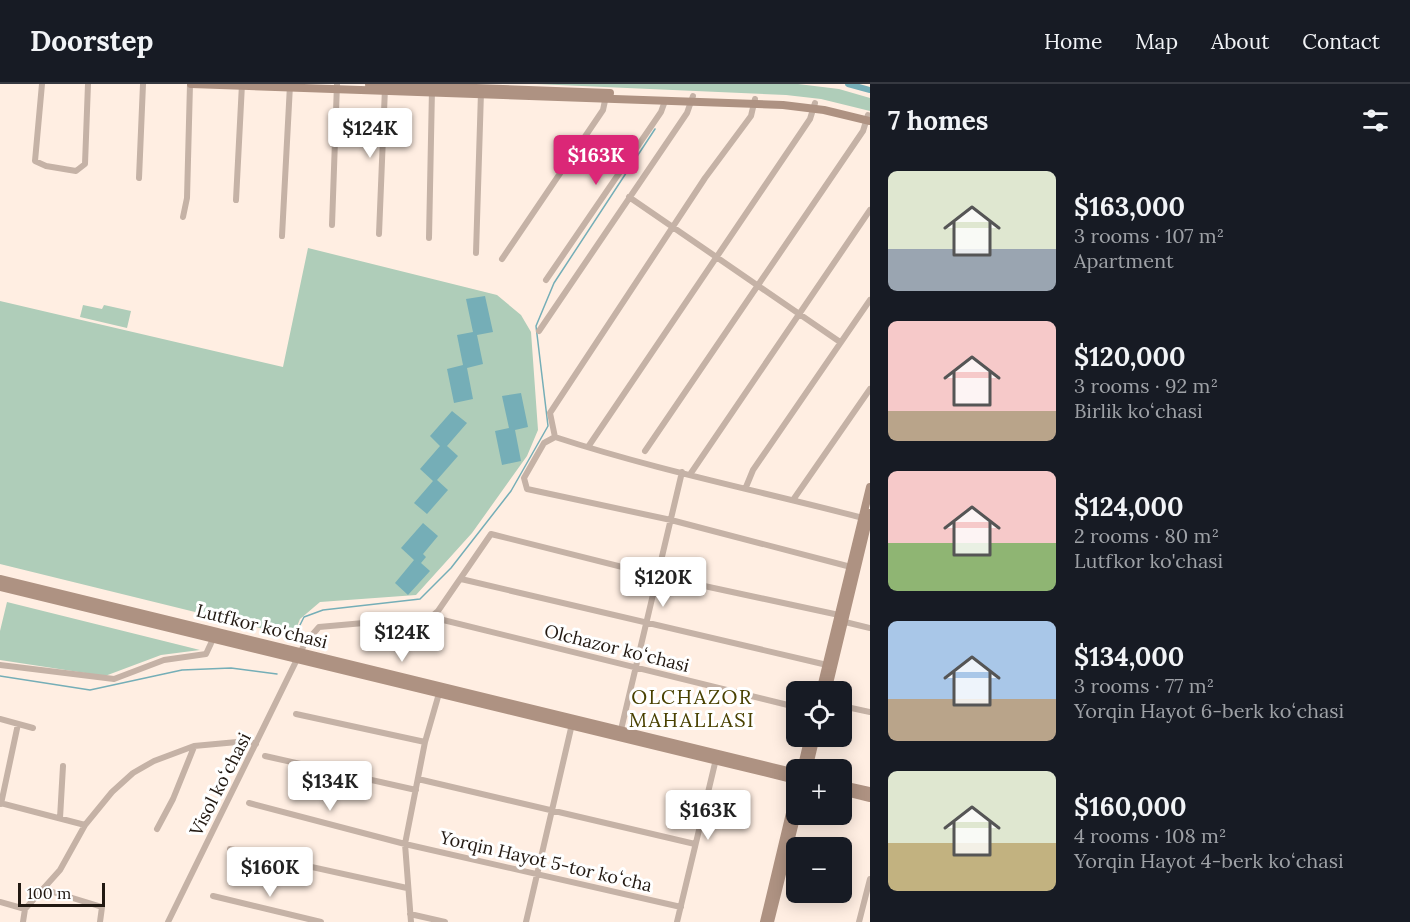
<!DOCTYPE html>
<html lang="en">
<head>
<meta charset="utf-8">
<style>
  :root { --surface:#171b24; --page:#20242c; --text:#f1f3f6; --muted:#9ea1a6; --line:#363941; --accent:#db2777 }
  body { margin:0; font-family:Lora,serif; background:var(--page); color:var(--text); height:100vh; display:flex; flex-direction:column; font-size:22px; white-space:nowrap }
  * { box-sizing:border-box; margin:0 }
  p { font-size:20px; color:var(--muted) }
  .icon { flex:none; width:33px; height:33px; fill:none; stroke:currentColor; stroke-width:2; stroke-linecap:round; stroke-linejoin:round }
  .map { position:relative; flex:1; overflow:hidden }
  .drawer { display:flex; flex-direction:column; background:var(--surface); width:540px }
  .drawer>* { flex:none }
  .fabs { position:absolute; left:786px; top:597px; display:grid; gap:12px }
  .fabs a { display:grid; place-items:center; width:66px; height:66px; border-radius:9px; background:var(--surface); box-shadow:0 3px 15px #0003; font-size:30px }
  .scale { position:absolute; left:18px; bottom:15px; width:87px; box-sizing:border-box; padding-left:6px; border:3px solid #221912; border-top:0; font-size:16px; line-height:21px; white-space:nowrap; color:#221912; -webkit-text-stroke:4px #fff; paint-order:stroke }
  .price { position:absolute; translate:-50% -51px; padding:0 14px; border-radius:6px; background:#fff; color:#222; font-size:20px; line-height:39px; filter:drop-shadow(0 2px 3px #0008) }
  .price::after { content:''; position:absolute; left:50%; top:36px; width:18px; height:14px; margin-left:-9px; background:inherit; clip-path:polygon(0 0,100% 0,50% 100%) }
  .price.on { background:var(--accent); color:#fff }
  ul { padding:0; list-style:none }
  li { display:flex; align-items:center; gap:18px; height:150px; padding:0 18px }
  li span { display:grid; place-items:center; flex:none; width:168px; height:120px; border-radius:9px; color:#555 }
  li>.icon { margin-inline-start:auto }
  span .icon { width:72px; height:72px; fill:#fffc; stroke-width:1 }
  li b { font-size:26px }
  h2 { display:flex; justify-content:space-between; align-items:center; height:72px; padding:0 18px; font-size:26px }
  header { display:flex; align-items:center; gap:36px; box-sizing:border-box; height:84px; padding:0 30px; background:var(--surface); border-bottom:2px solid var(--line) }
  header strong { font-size:28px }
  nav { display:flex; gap:33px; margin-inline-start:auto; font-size:21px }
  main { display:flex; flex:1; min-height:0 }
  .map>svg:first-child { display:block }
  .green { fill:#afcdb9 }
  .water { fill:#75aeb7 }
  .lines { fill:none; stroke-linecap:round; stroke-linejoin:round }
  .stream { stroke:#75aeb7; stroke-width:1.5 }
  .canal { stroke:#75aeb7; stroke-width:6 }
  .minor { stroke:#c5b2a6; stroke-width:6 }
  .secondary { stroke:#ae9282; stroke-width:8 }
  .labels { text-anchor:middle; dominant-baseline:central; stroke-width:6; stroke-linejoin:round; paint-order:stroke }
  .street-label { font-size:18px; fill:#221912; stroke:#fff }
  .neighbourhood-label { font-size:20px; letter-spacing:1.5px; fill:#494100; stroke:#fff }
</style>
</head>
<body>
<header>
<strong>Doorstep</strong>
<nav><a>Home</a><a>Map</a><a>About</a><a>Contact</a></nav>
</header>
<main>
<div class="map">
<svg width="870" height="838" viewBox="0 0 870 838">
  <rect width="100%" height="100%" fill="#ffeee2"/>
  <path class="green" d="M 536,0 L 798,0 L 839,5 L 870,14 L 870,27 L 821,15 L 786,11 Z
    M 308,164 L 497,211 L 521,231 L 531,248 L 538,346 L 527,372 L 472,449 L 416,511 L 320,518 L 300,535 L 293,552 L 0,480 L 0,217 L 283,283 Z
    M 83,221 L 102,225 L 104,221 L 131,227 L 127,244 L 80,233 Z
    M 7,518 L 200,566 L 161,571 L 105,592 L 0,576 L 0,547 Z"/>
  <path class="water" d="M 485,212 L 493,248 L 477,251 L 483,280 L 467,284 L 473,315 L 454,319 L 447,285 L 463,281 L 457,251 L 473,248 L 466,215 Z
    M 521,309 L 528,343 L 515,346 L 521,377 L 502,381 L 495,347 L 509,344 L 502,312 Z
    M 452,327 L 467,339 L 447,362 L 458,372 L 437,396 L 448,406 L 427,430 L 414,419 L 433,397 L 420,385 L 440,362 L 430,352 Z
    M 423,439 L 438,452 L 423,470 L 426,473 L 421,479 L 430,487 L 408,511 L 395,499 L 414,476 L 401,464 Z"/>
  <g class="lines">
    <path class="stream" d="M 295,551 L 304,533 L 323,526 L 420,515 L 451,484 L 511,407 L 548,342 L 536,242 L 554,199 L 655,45
      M 0,592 L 90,606 L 182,586 L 231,584 L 277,590"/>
    <path class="canal" d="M 848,0 L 870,6"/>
    <path class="minor" d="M 42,0 L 35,77 L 46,82 L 76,87 L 85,80 L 88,0
      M 755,15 L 751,32 L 705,94 L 550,329 L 555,353 C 656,386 760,407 863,434
      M 139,94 L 143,0
      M 629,113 L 840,258
      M 236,116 L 242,0
      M 183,133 L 187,114 L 190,0
      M 332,141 L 337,0
      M 379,150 L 385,4
      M 282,152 L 290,1
      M 429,154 L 432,5
      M 476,169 L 481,8
      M 502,175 L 603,26 L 606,12
      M 546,196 L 661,28 L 665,17
      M 539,247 L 687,29 L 693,12
      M 555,353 L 544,359 L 524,394 L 527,405 L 671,436 L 851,483
      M 588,363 L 810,35 L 815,19
      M 645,367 L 863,47 L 868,31
      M 691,389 L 870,126
      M 746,403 L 753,386 L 870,216
      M 793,416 L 870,305
      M 461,495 L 827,581
      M 431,533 L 796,623
      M 841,537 L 870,544
      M 0,581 L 114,595 L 164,576 L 206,570 L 213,555
      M 842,622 L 870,628
      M 296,630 L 425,658
      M 0,635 L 33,644
      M 620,650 L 682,388
      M 265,672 L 416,706
      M 418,695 L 695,760
      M 0,719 L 85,741
      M 249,719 L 405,760 L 681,823
      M 1,720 L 18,640
      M 60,734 L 63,682
      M 157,745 L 173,715 L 194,663
      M 230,765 L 407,804
      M 43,805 L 102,823 L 100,838
      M 213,812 L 321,838
      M 0,818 L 25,825
      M 410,830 L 445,838
      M 23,838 L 25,825 L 60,786 L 85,741 L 112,708 L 133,689 L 154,677 L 194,662 L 248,657 L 256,660
      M 168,838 L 305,559 L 319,543 L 431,533 L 438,527 L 491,450 L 658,492 L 839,531
      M 411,838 L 405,760 L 425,658 L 440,606
      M 526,838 L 572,640
      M 677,838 L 716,675
      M 859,838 L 870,795"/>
    <path class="secondary" d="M 191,0 L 783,21 L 824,26 L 870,37
      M 369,0 L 610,9
      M 0,495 L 796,689
      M 0,503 L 796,696
      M 820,608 L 870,403
      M 827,608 L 870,429
      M 801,686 L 809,652
      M 808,686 L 816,652
      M 842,701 L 870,707
      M 842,707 L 870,714
      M 764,838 L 796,704
      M 770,838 L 797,730"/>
  </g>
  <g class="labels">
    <g class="street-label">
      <text transform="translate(262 542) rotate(14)">Lutfkor ko'chasi</text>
      <text transform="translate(617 564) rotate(14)">Olchazor koʻchasi</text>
      <text transform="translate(220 700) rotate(-63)">Visol koʻchasi</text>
      <text transform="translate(546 777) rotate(13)">Yorqin Hayot 5-tor koʻcha</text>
    </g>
    <g class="neighbourhood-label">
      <text x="692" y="612">OLCHAZOR<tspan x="692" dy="23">MAHALLASI</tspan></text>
    </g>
  </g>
</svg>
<div class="fabs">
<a><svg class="icon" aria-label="locate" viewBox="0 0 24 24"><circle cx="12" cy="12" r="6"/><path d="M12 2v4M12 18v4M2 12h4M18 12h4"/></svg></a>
<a>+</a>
<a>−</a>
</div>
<div class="scale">100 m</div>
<b class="price" style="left:370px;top:75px">$124K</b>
<b class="price on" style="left:596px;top:102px">$163K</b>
<b class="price" style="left:663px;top:524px">$120K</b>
<b class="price" style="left:402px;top:579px">$124K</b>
<b class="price" style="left:330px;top:728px">$134K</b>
<b class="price" style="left:708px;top:757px">$163K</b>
<b class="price" style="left:270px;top:814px">$160K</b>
</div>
<section class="drawer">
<h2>7 homes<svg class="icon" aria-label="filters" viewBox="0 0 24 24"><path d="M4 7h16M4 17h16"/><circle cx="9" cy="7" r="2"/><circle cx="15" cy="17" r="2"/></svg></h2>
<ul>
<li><span style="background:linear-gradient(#dfe7d0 65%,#9aa5b1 0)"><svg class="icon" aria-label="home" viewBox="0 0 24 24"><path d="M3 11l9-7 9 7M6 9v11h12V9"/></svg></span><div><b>$163,000</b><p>3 rooms · 107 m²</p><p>Apartment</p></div></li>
<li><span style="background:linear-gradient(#f6c9c9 75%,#b9a48a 0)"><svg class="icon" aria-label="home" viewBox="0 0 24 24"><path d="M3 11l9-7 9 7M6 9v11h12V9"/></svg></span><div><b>$120,000</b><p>3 rooms · 92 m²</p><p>Birlik koʻchasi</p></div></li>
<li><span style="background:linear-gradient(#f6c9c9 60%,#8fb573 0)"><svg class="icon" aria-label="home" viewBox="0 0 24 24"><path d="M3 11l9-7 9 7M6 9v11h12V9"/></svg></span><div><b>$124,000</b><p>2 rooms · 80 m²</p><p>Lutfkor ko'chasi</p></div></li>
<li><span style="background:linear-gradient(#a9c7e8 65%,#b9a48a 0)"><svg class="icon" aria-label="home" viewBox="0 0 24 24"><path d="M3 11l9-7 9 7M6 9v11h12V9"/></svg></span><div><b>$134,000</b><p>3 rooms · 77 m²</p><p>Yorqin Hayot 6-berk koʻchasi</p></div></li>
<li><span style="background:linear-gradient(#dfe7d0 60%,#c2b280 0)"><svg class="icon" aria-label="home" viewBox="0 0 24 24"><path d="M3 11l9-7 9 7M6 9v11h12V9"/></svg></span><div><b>$160,000</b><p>4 rooms · 108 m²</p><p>Yorqin Hayot 4-berk koʻchasi</p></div></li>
</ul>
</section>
</main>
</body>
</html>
